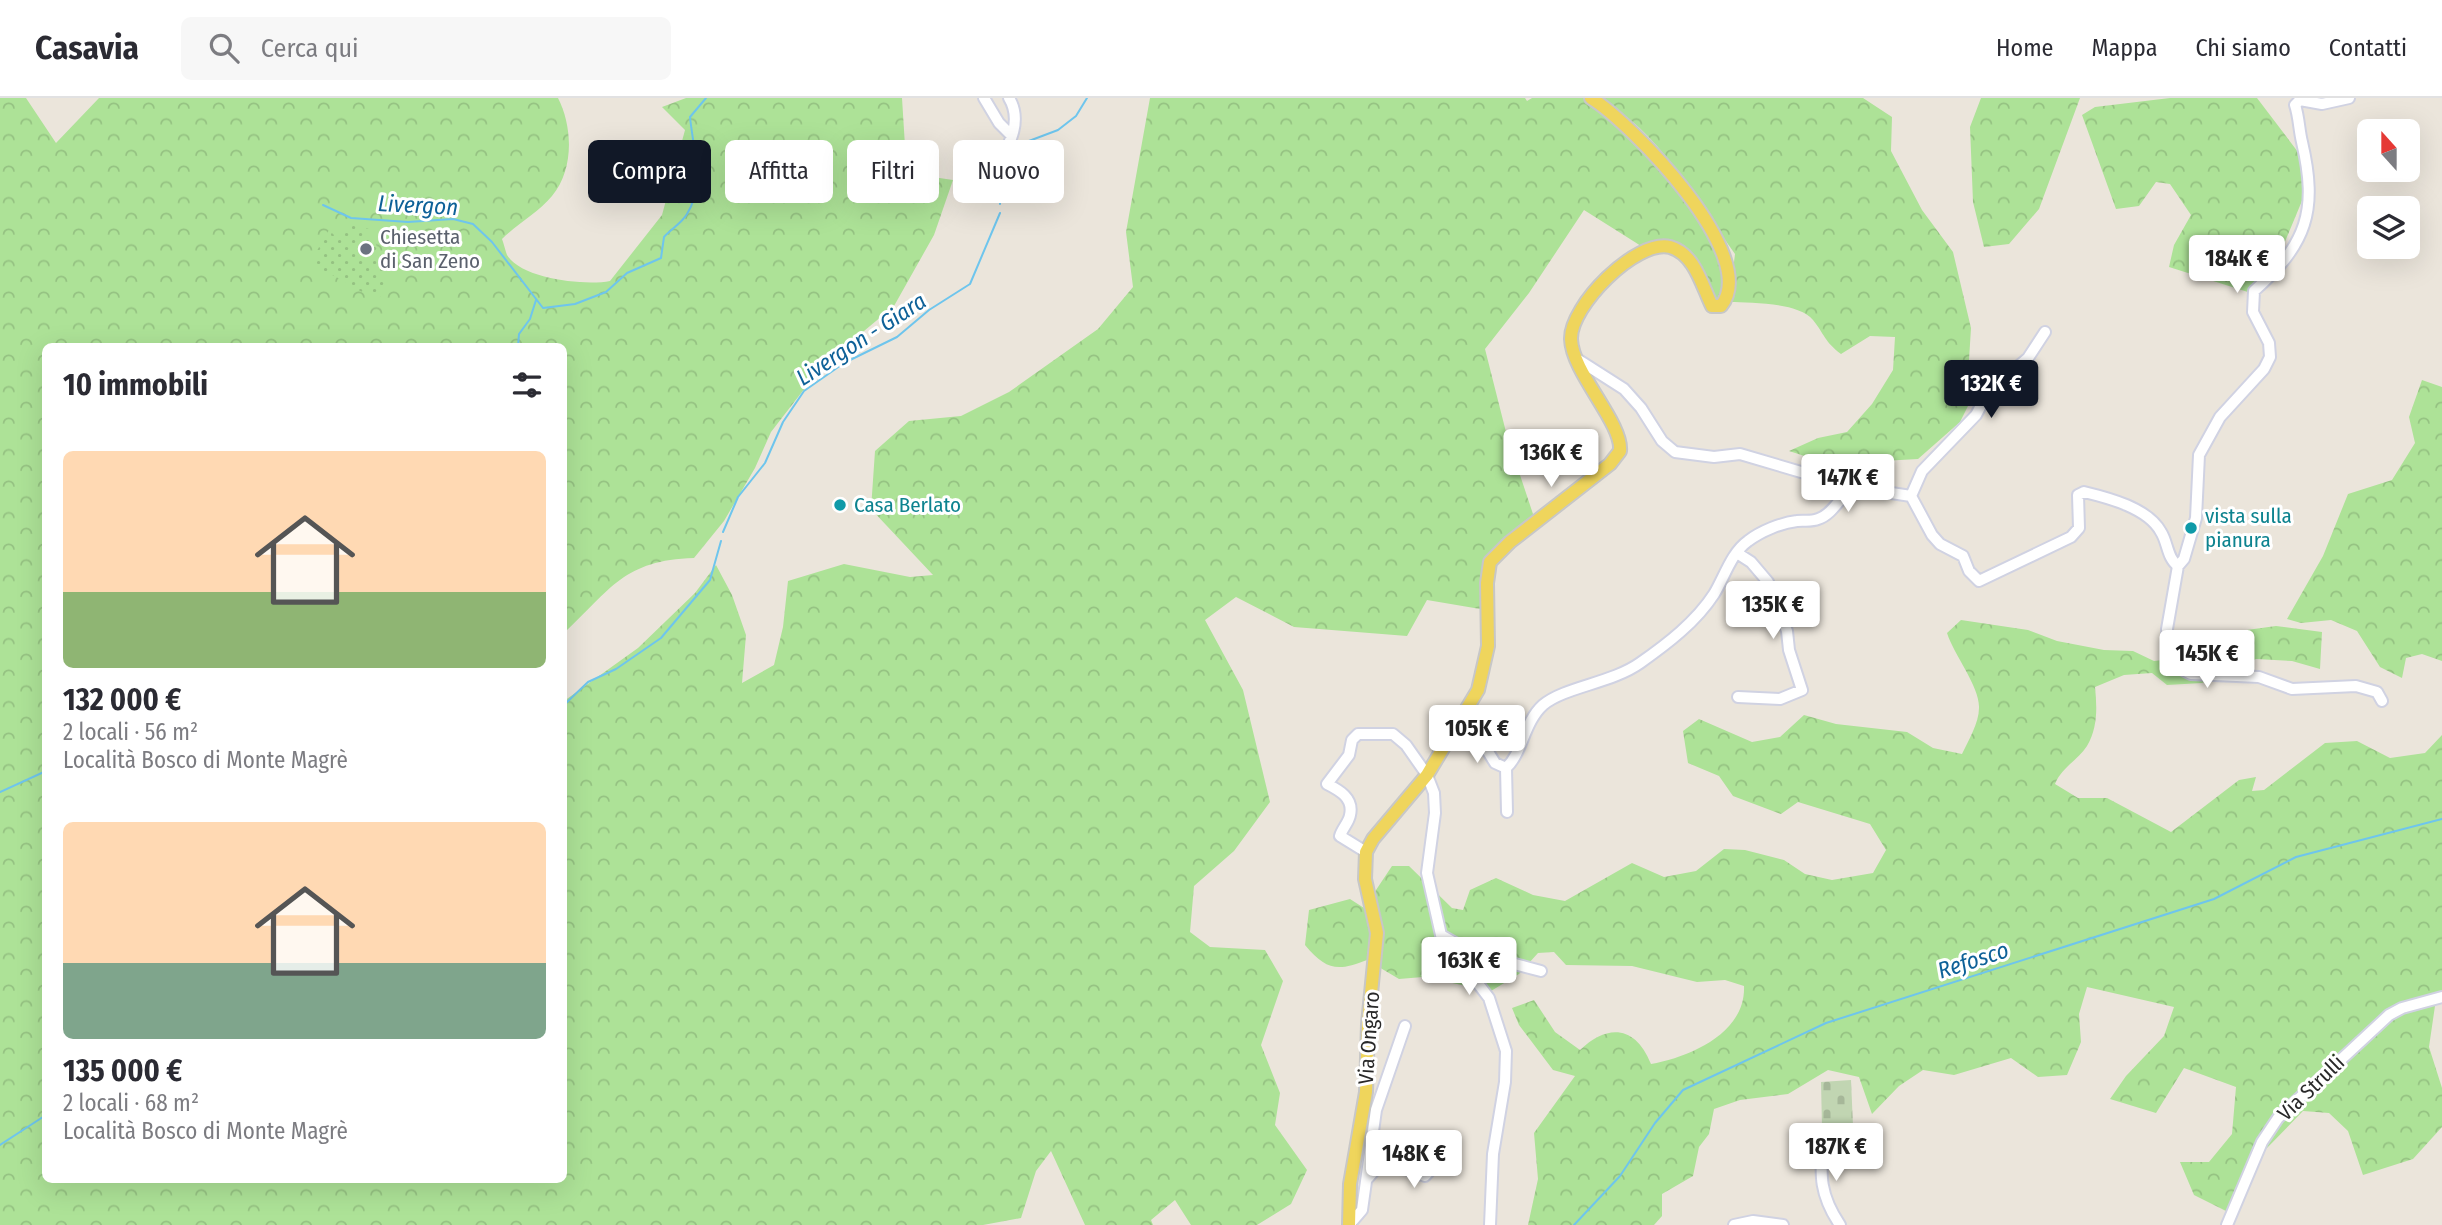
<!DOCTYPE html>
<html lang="it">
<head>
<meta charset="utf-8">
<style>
  :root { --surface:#fff; --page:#f7f7f7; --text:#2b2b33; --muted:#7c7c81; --line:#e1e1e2; --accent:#111827 }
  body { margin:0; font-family:"Fira Sans Condensed",sans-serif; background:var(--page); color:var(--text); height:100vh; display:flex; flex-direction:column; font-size:26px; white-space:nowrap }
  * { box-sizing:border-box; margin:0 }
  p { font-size:23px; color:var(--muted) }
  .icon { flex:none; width:38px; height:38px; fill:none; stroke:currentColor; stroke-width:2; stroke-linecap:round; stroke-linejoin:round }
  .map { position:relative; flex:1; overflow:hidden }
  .sheet { position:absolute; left:42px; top:245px; width:525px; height:840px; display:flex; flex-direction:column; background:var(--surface); border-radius:10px; box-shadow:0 7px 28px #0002 }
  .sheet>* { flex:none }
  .hud { position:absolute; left:588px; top:42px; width:665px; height:63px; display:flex; gap:14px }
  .needle { width:46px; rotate:339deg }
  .fabs { position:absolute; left:2357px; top:21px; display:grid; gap:14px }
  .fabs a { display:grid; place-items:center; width:63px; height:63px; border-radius:10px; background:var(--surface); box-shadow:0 7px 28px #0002; font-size:35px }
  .price { position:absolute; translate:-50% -60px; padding:0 16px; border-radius:7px; background:#fff; color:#222; font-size:23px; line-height:46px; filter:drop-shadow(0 2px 4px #0008) }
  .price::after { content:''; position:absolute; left:50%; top:42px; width:21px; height:16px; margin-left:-10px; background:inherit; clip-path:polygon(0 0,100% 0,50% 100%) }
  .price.active { background:var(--accent); color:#fff }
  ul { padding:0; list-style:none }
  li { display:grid; align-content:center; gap:14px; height:371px; padding:0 21px }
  li span { display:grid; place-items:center; height:217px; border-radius:10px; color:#555 }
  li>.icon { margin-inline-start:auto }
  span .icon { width:126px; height:126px; fill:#fffc; stroke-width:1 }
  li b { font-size:30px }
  h2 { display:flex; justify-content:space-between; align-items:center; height:84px; padding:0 21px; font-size:30px }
  .chip { padding:0 24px; border-radius:10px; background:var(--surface); box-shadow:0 7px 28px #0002; font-size:24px; line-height:63px }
  .chip.active { background:var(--accent); color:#fff }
  header { display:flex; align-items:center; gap:42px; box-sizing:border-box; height:98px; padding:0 35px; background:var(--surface); border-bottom:2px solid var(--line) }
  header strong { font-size:33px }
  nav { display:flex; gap:38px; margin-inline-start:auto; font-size:24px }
  .search { width:490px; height:63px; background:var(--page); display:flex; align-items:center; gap:18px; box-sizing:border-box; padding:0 24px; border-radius:10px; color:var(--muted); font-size:26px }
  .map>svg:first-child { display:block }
  .forest { fill:url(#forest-crowns) }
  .cemetery { fill:url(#cemetery-stones) }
  .park { fill:url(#park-dots) }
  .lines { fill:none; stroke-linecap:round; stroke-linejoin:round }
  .stream { stroke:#6ec5ed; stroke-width:2 }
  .minor-casing { stroke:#d0d2e2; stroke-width:14 }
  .major-casing { stroke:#c7c7c7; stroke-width:16 }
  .minor { stroke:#fff; stroke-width:10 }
  .major { stroke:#efd55c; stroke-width:12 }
  .worship-dot { fill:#6b7280; stroke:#fff; stroke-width:2.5 }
  .culture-dot { fill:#0f9aa8; stroke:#fff; stroke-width:2.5 }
  .labels { text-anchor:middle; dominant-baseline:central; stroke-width:6; stroke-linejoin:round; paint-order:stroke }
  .worship-label { font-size:21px; fill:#5b616d; stroke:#fff; text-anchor:start }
  .culture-label { font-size:21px; fill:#0d838f; stroke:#fff; text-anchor:start }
  .street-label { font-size:21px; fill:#292929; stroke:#fff }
  .water-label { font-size:23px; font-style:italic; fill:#0e6198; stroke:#fff }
</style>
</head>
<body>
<header>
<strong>Casavia</strong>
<div class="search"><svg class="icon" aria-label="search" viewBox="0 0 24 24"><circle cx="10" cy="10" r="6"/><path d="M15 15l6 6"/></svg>Cerca qui</div>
<nav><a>Home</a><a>Mappa</a><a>Chi siamo</a><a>Contatti</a></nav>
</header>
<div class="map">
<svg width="2442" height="1127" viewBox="0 0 2442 1127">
  <defs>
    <pattern id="forest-crowns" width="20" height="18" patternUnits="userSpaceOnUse" patternTransform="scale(1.75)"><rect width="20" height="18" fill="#ade297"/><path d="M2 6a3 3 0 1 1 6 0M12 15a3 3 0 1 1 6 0" fill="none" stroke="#95c282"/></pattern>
    <pattern id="cemetery-stones" width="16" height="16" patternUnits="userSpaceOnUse" patternTransform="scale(1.75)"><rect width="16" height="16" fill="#c1d5b2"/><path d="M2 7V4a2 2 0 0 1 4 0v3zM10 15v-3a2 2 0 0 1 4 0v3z" fill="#a6b799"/></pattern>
    <pattern id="park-dots" width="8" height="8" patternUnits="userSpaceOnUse" patternTransform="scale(1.75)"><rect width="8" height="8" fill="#ade297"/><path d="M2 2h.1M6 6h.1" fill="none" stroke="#95c282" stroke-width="1.8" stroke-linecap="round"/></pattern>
  </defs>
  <rect width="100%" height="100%" fill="#ebe5db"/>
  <path class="forest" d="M 0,0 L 26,0 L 56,45 L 99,0 L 558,0 C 573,29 574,72 552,98 C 539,114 517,126 502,141 C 504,146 505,152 507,157 C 521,181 585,188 610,183 L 662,117 L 685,32 L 662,9 L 686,0 L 902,0 L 906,64 L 926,78 L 953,82 L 934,137 L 894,208 L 822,268 L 771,334 L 755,370 L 724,423 L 694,460 C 624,462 611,491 564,535 L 564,248 L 46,248 L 46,1082 L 564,1082 L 564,603 L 638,550 L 695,495 L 716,467 L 732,497 L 746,537 L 742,585 L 774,567 L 783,529 L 788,483 L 844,466 L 910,479 L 933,477 L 871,411 L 875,353 L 909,323 L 961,318 L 1009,294 L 1098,231 L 1133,189 L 1126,134 L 1150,0 L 1525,0 L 1527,3 L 1532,0 L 1591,0 L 1606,10 L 1716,136 L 1727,179 L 1717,205 L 1680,155 L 1649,153 L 1584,112 L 1529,195 L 1485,251 L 1507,338 L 1537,428 C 1494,462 1493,457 1492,513 L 1427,502 L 1407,538 L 1294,529 L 1236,499 L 1205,522 L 1243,592 L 1270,704 L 1234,753 L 1194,788 L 1190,834 L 1210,849 L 1265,852 L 1283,883 L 1261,947 L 1280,995 L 1275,1027 L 1307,1072 L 1291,1106 L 1257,1127 L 1191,1127 L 1175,1102 L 1151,1122 L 1153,1127 L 1085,1127 L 1051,1053 L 1036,1073 L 1021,1120 L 983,1127 L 0,1127 Z
    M 1598,0 L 1863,0 L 1892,19 L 1891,53 L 1922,112 L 1953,154 L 1971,230 L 1969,262 L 1984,276 L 1960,324 L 1918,361 L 1829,366 L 1789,353 L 1818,340 L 1847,334 L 1872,306 L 1893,272 L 1895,239 L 1870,238 L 1841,256 C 1824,243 1825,237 1813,222 C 1798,204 1751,205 1729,204 L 1735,156 C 1697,102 1658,31 1598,0 Z
    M 1981,0 L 2080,0 L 2039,111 L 2009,146 L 1984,149 L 1973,104 L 1970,29 Z
    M 2170,0 L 2257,0 L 2301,58 L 2304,98 L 2272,175 L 2251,195 L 2169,169 L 2174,147 L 2191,117 L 2170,86 L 2156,84 L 2139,108 L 2116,111 L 2082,17 L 2095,9 Z
    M 2422,282 L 2442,289 L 2442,563 L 2422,556 L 2406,560 L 2402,580 L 2380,569 L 2357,533 L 2331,522 L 2301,525 L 2287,521 L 2323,458 L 2348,396 L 2392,382 L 2415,345 L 2409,319 Z
    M 1961,522 L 2028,532 L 2057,543 L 2104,552 L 2133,553 L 2154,563 L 2196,558 L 2232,534 L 2276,528 L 2322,534 L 2320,571 L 2292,563 L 2256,561 L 2202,585 L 2167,587 L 2152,575 L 2124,577 L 2095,589 C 2097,609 2098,629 2087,648 C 2077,663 2062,669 2055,686 L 2078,700 L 2107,700 L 2171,734 L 2239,682 L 2256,679 L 2252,693 L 2264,692 L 2325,645 L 2357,643 L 2390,660 L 2425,655 L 2442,637 L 2442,901 L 2436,901 L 2429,949 L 2442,990 L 2442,1029 L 2413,1061 L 2363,1077 L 2348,1033 L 2329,1015 L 2303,1013 L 2266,1051 L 2236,1118 L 2194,1097 L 2180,1064 L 2209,1064 L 2232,1036 L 2236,989 L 2184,970 L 2156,1015 L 2110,1001 L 2126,978 L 2164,938 L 2174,909 L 2087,889 L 2079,916 L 2081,944 L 2067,977 L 2038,979 L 2011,960 L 1954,977 L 1923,972 L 1899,988 L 1872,1016 L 1859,979 L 1828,972 L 1788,996 L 1740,1002 L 1714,1011 L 1709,1036 L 1699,1049 L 1693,1078 L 1662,1096 L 1662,1118 L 1654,1127 L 1528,1127 L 1538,1081 L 1534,1035 L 1575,978 L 1553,972 L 1519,927 L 1512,910 L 1534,902 L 1555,934 L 1580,952 C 1608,925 1636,928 1651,966 C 1690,959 1746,935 1744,888 L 1725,882 L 1697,884 L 1632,868 L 1566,867 L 1554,854 L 1538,855 L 1519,876 L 1491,893 L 1423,879 L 1399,881 L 1367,862 C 1337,874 1326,872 1305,847 L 1309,812 L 1350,801 L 1364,810 L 1392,768 L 1409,768 L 1452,810 L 1463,812 L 1470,792 L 1496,780 L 1533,797 L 1565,803 L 1632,765 L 1664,779 L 1696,773 L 1724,751 L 1745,752 L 1784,762 L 1805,776 L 1832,782 L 1873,775 L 1886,752 L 1870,726 L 1798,704 L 1781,716 L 1733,698 L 1719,678 L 1688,665 L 1683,633 L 1699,621 L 1752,644 L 1780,639 L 1804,617 L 1836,626 L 1907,634 L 1933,650 L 1962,656 C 1968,643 1979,625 1979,610 C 1980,589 1954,557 1947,535 Z"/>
  <path class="cemetery" d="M 1851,982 L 1853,1028 L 1822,1029 L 1821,984 Z"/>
  <path class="park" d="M 353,127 L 369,131 C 380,158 394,173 379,201 C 356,194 340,177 316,171 L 315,156 L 329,132 L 338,141 L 342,133 Z"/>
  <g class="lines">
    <path class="stream" d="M 1013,49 L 1058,32 L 1076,18 L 1087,0
      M 1000,106 L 1000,81 L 1008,60
      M 323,107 L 351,120 L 408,124 L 453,121 L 473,126 L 492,144 L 543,210 L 575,206 L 606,194 L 627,175 L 661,160 L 664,139 C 671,131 682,125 687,116 C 705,88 693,50 690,19 L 706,0
      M 518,248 L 519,236 L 530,221 L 536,202
      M 723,434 L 738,399 L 765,365 L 783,324 L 804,293 L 844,265 L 897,239 L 929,212 L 970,186 L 1000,115
      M 564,607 L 588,584 L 616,571 L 661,540 L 710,482 L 721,443
      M 0,694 L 46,673
      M 0,1047 L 46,1017
      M 1574,1127 L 1620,1078 L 1655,1025 L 1683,992 L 1826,925 L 2214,801 L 2296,759 L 2442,721"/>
    <defs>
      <path id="minor" d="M 984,0 L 999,25 L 1011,37
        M 2349,0 L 2322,6 L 2300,2 L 2295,7 C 2299,19 2299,32 2302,44 C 2318,113 2307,146 2254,193 L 2253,214 L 2269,245 L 2270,259 L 2264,271 L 2220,319 L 2199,357 L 2196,420 L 2184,461 L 2178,468 L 2167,531 L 2169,565 L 2191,576 L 2259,579 L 2292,591 L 2356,588 L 2377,594 L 2382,603
        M 998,68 C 1009,47 1023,23 1009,0
        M 1577,261 L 1624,291 L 1641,310 L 1662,343 L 1675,354 L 1714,359 L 1740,356 L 1852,389
        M 1911,398 L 1922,373 L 1976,317 L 1988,294 L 2028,260 L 2045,234
        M 1737,455 L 1751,464 L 1768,484 L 1787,533 L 1789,552 L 1802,592 L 1780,601 L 1738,599
        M 1464,614 L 1495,665 L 1506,670 L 1507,714
        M 1506,670 C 1522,656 1524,624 1543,607 C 1564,589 1612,585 1640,565 C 1667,546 1696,524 1714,496 C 1724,480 1731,455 1748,443 C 1761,433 1781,425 1797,423 C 1803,422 1811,424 1818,421 C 1832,417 1841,398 1852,389 L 1911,398 L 1932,437 L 1940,446 L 1963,458 L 1969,473 L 1979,483 L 2071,439 L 2079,430 L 2078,397 L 2084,394 C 2109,400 2148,410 2161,434 C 2168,445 2167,460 2178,468
        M 1366,754 L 1340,738 C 1342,731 1349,724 1350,717 C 1354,700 1339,692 1327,686 L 1349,657 L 1352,642 L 1358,636 L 1393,636 L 1406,647 L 1427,677 L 1434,695 L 1435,715 L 1427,775 L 1441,837 L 1489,900 L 1506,953 L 1505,984 L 1493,1056 L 1490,1127
        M 1441,837 L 1473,855 L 1541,873
        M 1368,1080 L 1380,1066 L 1389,1065 L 1425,1078 L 1433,1069
        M 1350,1126 L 1362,1112 L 1376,1012 L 1405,928
        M 1734,1127 L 1753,1123 L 1783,1127
        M 1840,1127 C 1817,1093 1821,1073 1823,1034 L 1841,1034
        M 2227,1127 L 2262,1044 L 2278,1020 L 2389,917 L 2402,910 L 2442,899"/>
      <path id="major" d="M 1349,1127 L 1350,1086 L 1366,994 L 1368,926 L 1377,835 L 1365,781 L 1366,754 L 1373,741 L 1427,677 L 1478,592 L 1488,548 L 1487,485 L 1490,464 L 1510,444 L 1610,366 L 1620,353 C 1623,325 1572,275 1571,241 C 1570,208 1636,141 1670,149 C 1695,156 1702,188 1712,208 L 1721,208 C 1762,158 1631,25 1591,0"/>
    </defs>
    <use href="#minor" class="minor-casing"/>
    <use href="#major" class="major-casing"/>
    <use href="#minor" class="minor"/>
    <use href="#major" class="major"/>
  </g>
  <circle class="worship-dot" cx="366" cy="151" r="7"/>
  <g class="culture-dot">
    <circle cx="840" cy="407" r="7"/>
    <circle cx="2191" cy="430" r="7"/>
  </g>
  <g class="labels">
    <g class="worship-label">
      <text x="380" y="139">Chiesetta<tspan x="380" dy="24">di San Zeno</tspan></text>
    </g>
    <g class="culture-label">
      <text x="854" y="407">Casa Berlato</text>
      <text x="2205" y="418">vista sulla<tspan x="2205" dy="24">pianura</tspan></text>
    </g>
    <g class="street-label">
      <text transform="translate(1369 940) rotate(-86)">Via Ongaro</text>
      <text transform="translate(2311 990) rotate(-44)">Via Strulli</text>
    </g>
    <g class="water-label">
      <text transform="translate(418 107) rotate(3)">Livergon</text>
      <text transform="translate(861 241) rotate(-33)">Livergon - Giara</text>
      <text transform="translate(1973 862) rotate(-18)">Refosco</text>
    </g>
  </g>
</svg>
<div class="fabs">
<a><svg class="needle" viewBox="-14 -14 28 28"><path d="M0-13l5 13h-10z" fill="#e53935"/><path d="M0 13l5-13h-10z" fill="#7c7c81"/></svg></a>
<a><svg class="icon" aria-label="layers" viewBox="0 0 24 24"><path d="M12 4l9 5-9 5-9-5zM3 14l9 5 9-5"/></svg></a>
</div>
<b class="price" style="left:2237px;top:197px">184K €</b>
<b class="price active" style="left:1991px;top:322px">132K €</b>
<b class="price" style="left:1551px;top:391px">136K €</b>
<b class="price" style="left:1848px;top:416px">147K €</b>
<b class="price" style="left:1773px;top:543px">135K €</b>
<b class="price" style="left:2207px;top:592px">145K €</b>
<b class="price" style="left:1477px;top:667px">105K €</b>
<b class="price" style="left:1469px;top:899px">163K €</b>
<b class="price" style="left:1836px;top:1085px">187K €</b>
<b class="price" style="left:1414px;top:1092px">148K €</b>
<div class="hud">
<a class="chip active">Compra</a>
<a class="chip">Affitta</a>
<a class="chip">Filtri</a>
<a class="chip">Nuovo</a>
</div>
<section class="sheet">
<h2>10 immobili<svg class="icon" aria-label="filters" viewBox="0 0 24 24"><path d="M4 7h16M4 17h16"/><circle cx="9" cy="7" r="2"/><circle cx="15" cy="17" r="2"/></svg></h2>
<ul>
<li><span style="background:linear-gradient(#ffd9b3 65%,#8fb573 0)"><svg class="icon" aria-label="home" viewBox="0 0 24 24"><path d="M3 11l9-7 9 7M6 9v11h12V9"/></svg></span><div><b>132 000 €</b><p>2 locali · 56 m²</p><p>Località Bosco di Monte Magrè</p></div></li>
<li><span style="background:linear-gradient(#ffd9b3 65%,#7fa58c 0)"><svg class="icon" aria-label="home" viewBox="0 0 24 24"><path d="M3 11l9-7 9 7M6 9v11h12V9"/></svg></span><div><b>135 000 €</b><p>2 locali · 68 m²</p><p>Località Bosco di Monte Magrè</p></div></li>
</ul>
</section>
</div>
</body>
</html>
